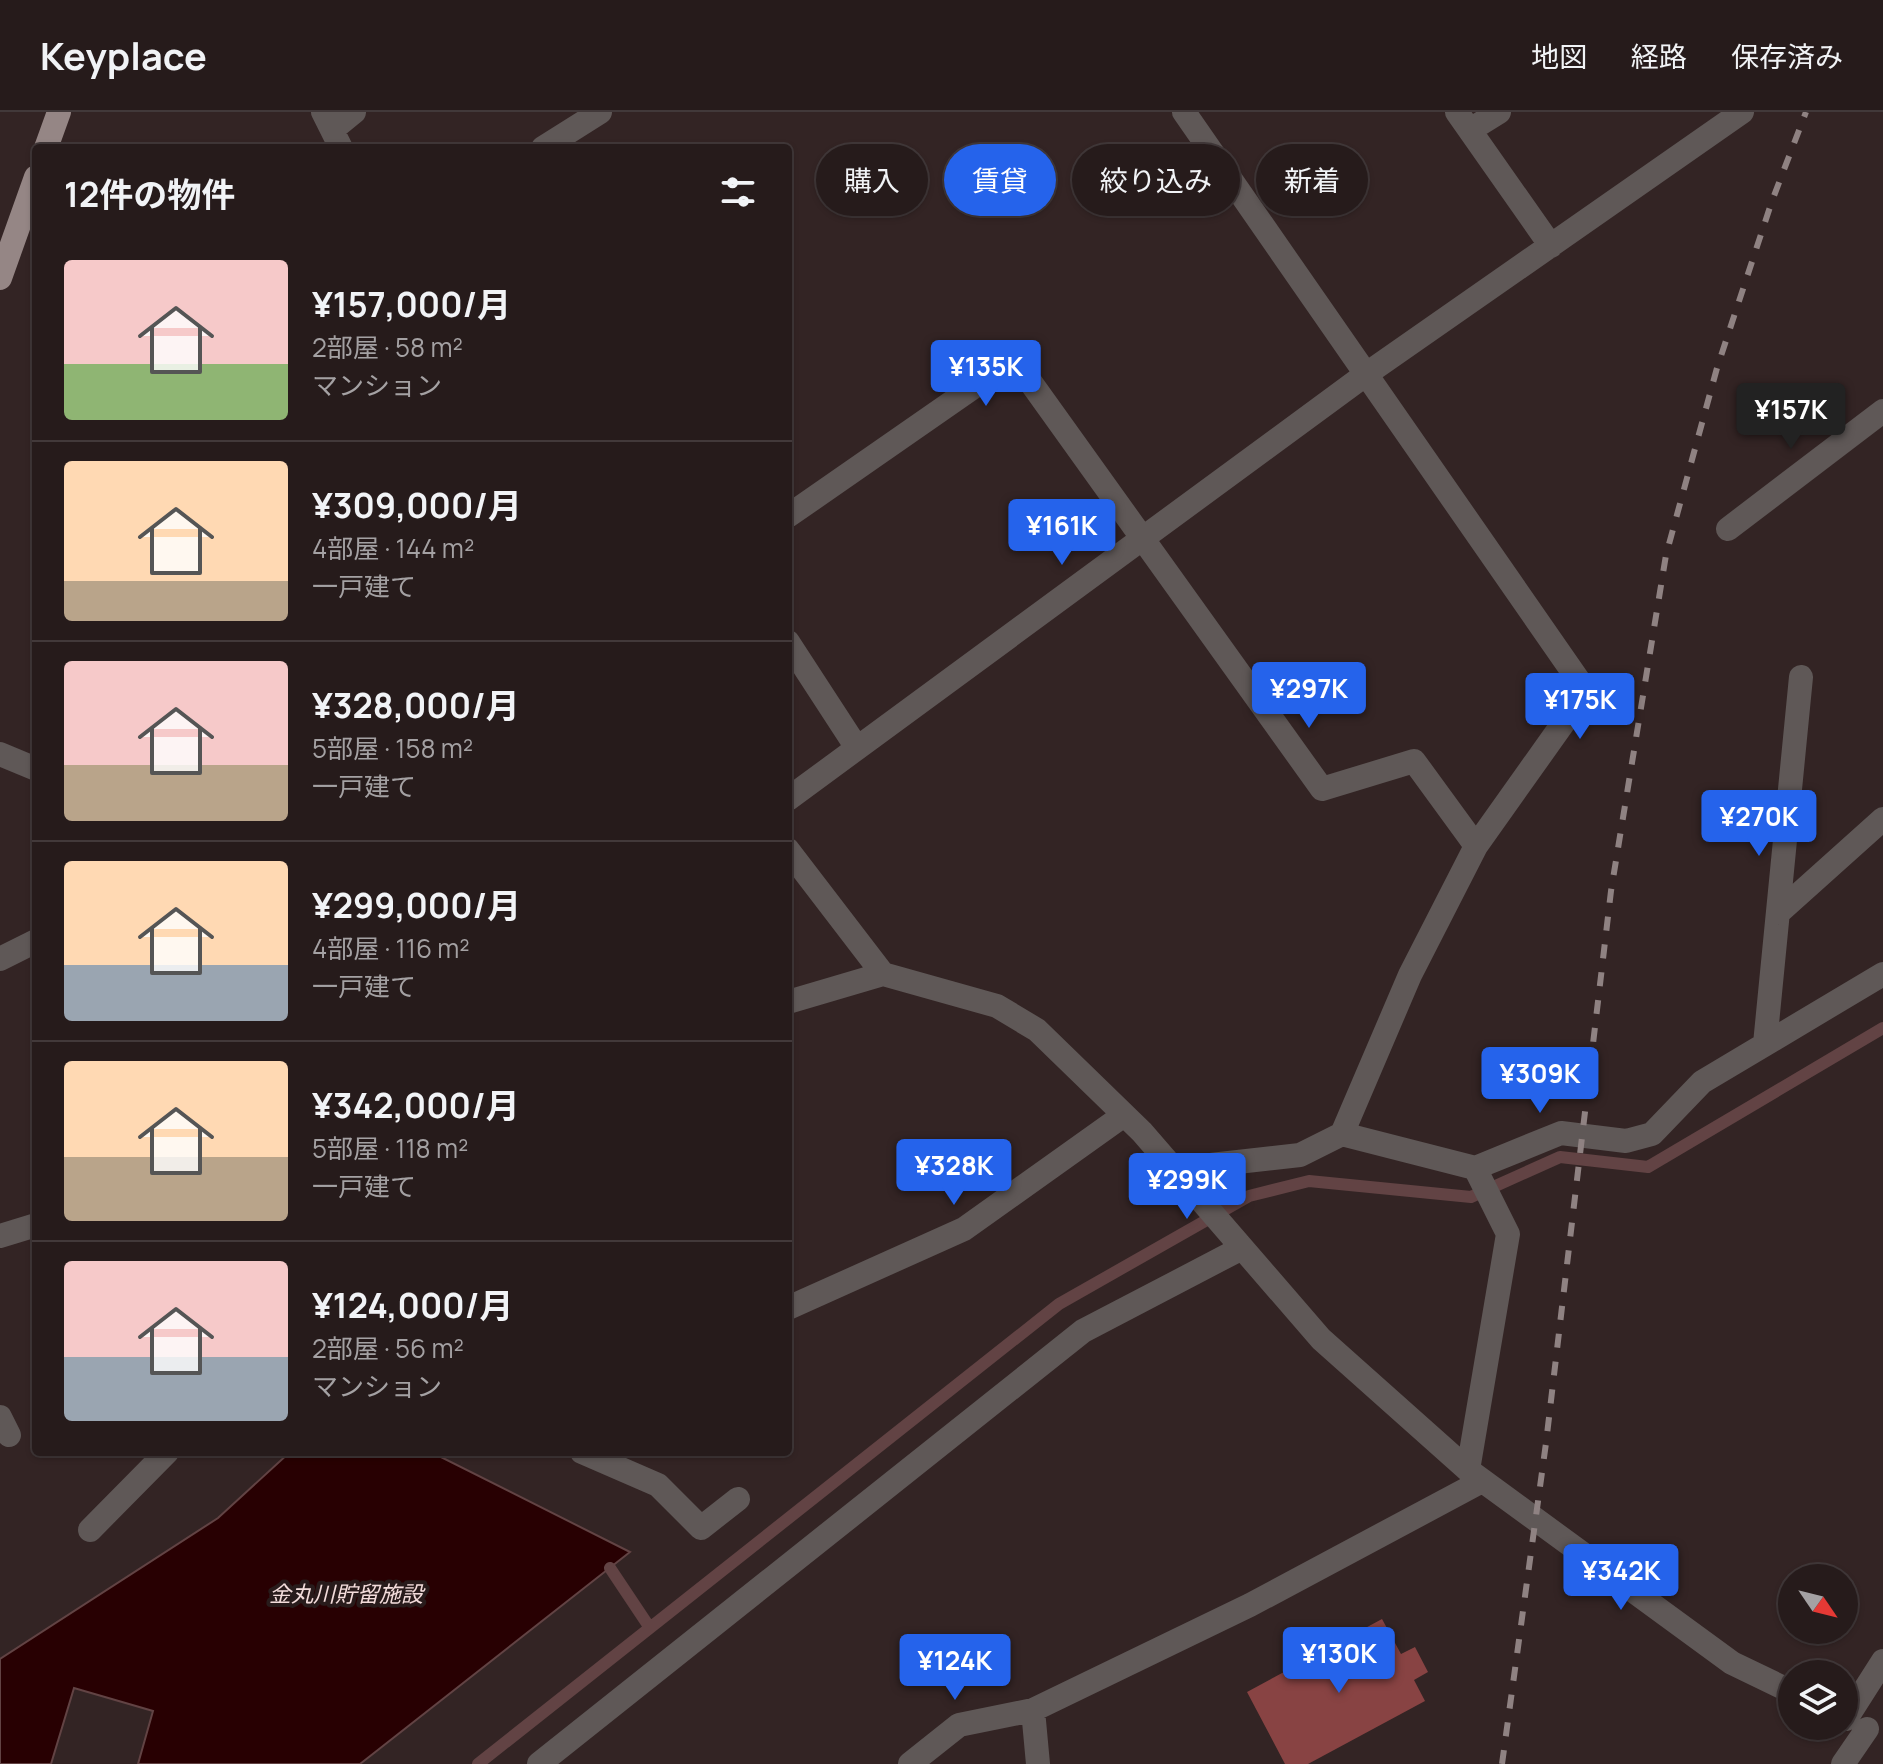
<!DOCTYPE html>
<html lang="ja">
<head>
<meta charset="utf-8">
<style>
  :root { --surface:#261b1b; --page:#322828; --text:#f1f3f6; --muted:#a4a1a3; --line:#42393a; --accent:#2563eb }
  body { margin:0; font-family:Manrope,"Noto Sans JP",sans-serif; background:var(--page); color:var(--text); height:100vh; display:flex; flex-direction:column; font-size:30px; white-space:nowrap }
  * { box-sizing:border-box; margin:0 }
  p { font-size:26px; color:var(--muted) }
  .icon { flex:none; width:44px; height:44px; fill:none; stroke:currentColor; stroke-width:2; stroke-linecap:round; stroke-linejoin:round }
  .map { position:relative; flex:1; overflow:hidden }
  .details { position:absolute; left:32px; top:32px; width:760px; height:1312px; display:flex; flex-direction:column; background:var(--surface); border-radius:8px; box-shadow:0 2px 6px #0004,0 0 0 2px var(--line) }
  .details>* { flex:none }
  .top-card { position:absolute; left:816px; top:32px; width:760px; height:72px; display:flex; gap:16px }
  .needle { width:52px; rotate:125deg }
  .fabs { position:absolute; left:1778px; top:1452px; display:grid; gap:16px }
  .fabs a { display:grid; place-items:center; width:80px; height:80px; border-radius:50%; background:var(--surface); box-shadow:0 2px 6px #0004,0 0 0 2px var(--line); font-size:40px }
  .price { position:absolute; translate:-50% -68px; padding:0 18px; border-radius:8px; background:var(--accent); color:#fff; font-size:26px; line-height:52px; filter:drop-shadow(0 2px 4px #0008) }
  .price::after { content:''; position:absolute; left:50%; top:48px; width:24px; height:18px; margin-left:-12px; background:inherit; clip-path:polygon(0 0,100% 0,50% 100%) }
  .price.on { background:#222; color:#fff }
  ul { padding:0; list-style:none }
  li { display:flex; align-items:center; gap:24px; height:200px; padding:0 32px }
  li+li { border-top:2px solid var(--line) }
  li span { display:grid; place-items:center; flex:none; width:224px; height:160px; border-radius:8px; color:#555 }
  li>.icon { margin-inline-start:auto }
  span .icon { width:96px; height:96px; fill:#fffc; stroke-width:1 }
  li b { font-size:34px }
  h2 { display:flex; justify-content:space-between; align-items:center; height:96px; padding:0 32px; font-size:34px }
  .tag { padding:0 28px; border-radius:36px; background:var(--surface); box-shadow:0 2px 6px #0004,0 0 0 2px var(--line); font-size:28px; line-height:72px }
  .tag.on { background:var(--accent); color:#fff }
  header { display:flex; align-items:center; gap:48px; box-sizing:border-box; height:112px; padding:0 40px; background:var(--surface); border-bottom:2px solid var(--line) }
  header strong { font-size:38px }
  nav { display:flex; gap:44px; margin-inline-start:auto; font-size:28px }
  .map>svg:first-child { display:block }
  .water { fill:#280002; stroke:#624344; stroke-width:2 }
  .lines { fill:none; stroke-linecap:round; stroke-linejoin:round }
  .stream { stroke:#624344; stroke-width:12 }
  .building { fill:#884343 }
  .minor { stroke:#5f5857; stroke-width:24 }
  .major { stroke:#958685; stroke-width:24 }
  .rail { stroke:#8f8282; stroke-width:6; stroke-dasharray:14 14; stroke-linecap:butt }
  .labels { text-anchor:middle; dominant-baseline:central; stroke-width:8; stroke-linejoin:round; paint-order:stroke }
  .water-label { font-size:22px; font-style:italic; fill:#f3dcdb; stroke:#281b1b }
</style>
</head>
<body>
<header>
<strong>Keyplace</strong>
<nav><a>地図</a><a>経路</a><a>保存済み</a></nav>
</header>
<div class="map">
<svg width="1883" height="1652" viewBox="0 0 1883 1652">
  <rect width="100%" height="100%" fill="#332424"/>
  <path class="water" d="M 290,1340 L 431,1340 L 630,1440 L 360,1652 L 138,1652 L 153,1599 L 74,1576 L 51,1652 L 0,1652 L 0,1547 L 218,1406 Z"/>
  <g class="lines">
    <path class="stream" d="M 610,1456 L 650,1516
      M 478,1652 L 1059,1192 L 1249,1084 L 1309,1069 L 1471,1085 L 1560,1045 L 1648,1055 L 1883,916"/>
  </g>
  <path class="building" d="M 1382,1507 L 1401,1542 L 1415,1535 L 1428,1560 L 1414,1568 L 1425,1589 L 1308,1652 L 1285,1652 L 1247,1580 Z"/>
  <g class="lines">
    <path class="minor" d="M 323,0 L 341,36
      M 1184,0 L 1586,579 L 1476,734 L 1410,863 L 1342,1022
      M 1457,0 L 1551,134
      M 332,18 L 354,0
      M 1470,18 L 1499,0
      M 543,36 L 600,0
      M 788,404 L 1014,247 L 1322,677 L 1414,649 L 1476,734
      M 1728,417 L 1883,299
      M 788,530 L 857,636
      M 0,642 L 36,657
      M 788,687 L 1365,263 L 1742,0
      M 788,738 L 883,862
      M 1778,801 L 1883,707
      M 0,847 L 36,829
      M 788,890 L 883,862 L 997,894 L 1037,918 L 1142,1020 L 1321,1227 L 1468,1358 L 1732,1551 L 1792,1580
      M 1765,932 L 1801,565
      M 1175,1057 L 1300,1043 L 1342,1022 L 1475,1056 L 1561,1021 L 1626,1029 L 1652,1022 L 1702,970 L 1883,862
      M 0,1124 L 36,1113
      M 788,1196 L 964,1117 L 1124,1003
      M 0,1305 L 9,1323
      M 582,1340 L 658,1373 L 701,1416 L 738,1387
      M 1468,1358 L 1508,1122 L 1475,1056
      M 90,1418 L 167,1340
      M 1846,1607 L 1883,1549
      M 539,1652 L 1083,1219 L 1242,1136
      M 910,1652 L 959,1613 L 1033,1598
      M 1038,1652 L 1033,1598 L 1250,1493 L 1482,1369
      M 1843,1652 L 1867,1617"/>
    <path class="major" d="M 46,36 L 59,0
      M 0,166 L 36,65"/>
    <path class="rail" d="M 1502,1652 L 1546,1331 L 1611,779 L 1666,443 L 1717,256 L 1772,89 L 1806,0"/>
  </g>
  <g class="labels">
    <g class="water-label">
      <text x="346" y="1482">金丸川貯留施設</text>
    </g>
  </g>
</svg>
<div class="fabs">
<a><svg class="needle" viewBox="-14 -14 28 28"><path d="M0-13l5 13h-10z" fill="#e53935"/><path d="M0 13l5-13h-10z" fill="#a4a1a3"/></svg></a>
<a><svg class="icon" aria-label="layers" viewBox="0 0 24 24"><path d="M12 4l9 5-9 5-9-5zM3 14l9 5 9-5"/></svg></a>
</div>
<b class="price" style="left:986px;top:296px">¥135K</b>
<b class="price on" style="left:1791px;top:339px">¥157K</b>
<b class="price" style="left:1062px;top:455px">¥161K</b>
<b class="price" style="left:1309px;top:618px">¥297K</b>
<b class="price" style="left:1580px;top:629px">¥175K</b>
<b class="price" style="left:1759px;top:746px">¥270K</b>
<b class="price" style="left:1540px;top:1003px">¥309K</b>
<b class="price" style="left:954px;top:1095px">¥328K</b>
<b class="price" style="left:1187px;top:1109px">¥299K</b>
<b class="price" style="left:1621px;top:1500px">¥342K</b>
<b class="price" style="left:1339px;top:1583px">¥130K</b>
<b class="price" style="left:955px;top:1590px">¥124K</b>
<div class="top-card">
<a class="tag">購入</a>
<a class="tag on">賃貸</a>
<a class="tag">絞り込み</a>
<a class="tag">新着</a>
</div>
<section class="details">
<h2>12件の物件<svg class="icon" aria-label="filters" viewBox="0 0 24 24"><path d="M4 7h16M4 17h16"/><circle cx="9" cy="7" r="2"/><circle cx="15" cy="17" r="2"/></svg></h2>
<ul>
<li><span style="background:linear-gradient(#f6c9c9 65%,#8fb573 0)"><svg class="icon" aria-label="home" viewBox="0 0 24 24"><path d="M3 11l9-7 9 7M6 9v11h12V9"/></svg></span><div><b>¥157,000/月</b><p>2部屋 · 58 m²</p><p>マンション</p></div></li>
<li><span style="background:linear-gradient(#ffd9b3 75%,#b9a48a 0)"><svg class="icon" aria-label="home" viewBox="0 0 24 24"><path d="M3 11l9-7 9 7M6 9v11h12V9"/></svg></span><div><b>¥309,000/月</b><p>4部屋 · 144 m²</p><p>一戸建て</p></div></li>
<li><span style="background:linear-gradient(#f6c9c9 65%,#b9a48a 0)"><svg class="icon" aria-label="home" viewBox="0 0 24 24"><path d="M3 11l9-7 9 7M6 9v11h12V9"/></svg></span><div><b>¥328,000/月</b><p>5部屋 · 158 m²</p><p>一戸建て</p></div></li>
<li><span style="background:linear-gradient(#ffd9b3 65%,#9aa5b1 0)"><svg class="icon" aria-label="home" viewBox="0 0 24 24"><path d="M3 11l9-7 9 7M6 9v11h12V9"/></svg></span><div><b>¥299,000/月</b><p>4部屋 · 116 m²</p><p>一戸建て</p></div></li>
<li><span style="background:linear-gradient(#ffd9b3 60%,#b9a48a 0)"><svg class="icon" aria-label="home" viewBox="0 0 24 24"><path d="M3 11l9-7 9 7M6 9v11h12V9"/></svg></span><div><b>¥342,000/月</b><p>5部屋 · 118 m²</p><p>一戸建て</p></div></li>
<li><span style="background:linear-gradient(#f6c9c9 60%,#9aa5b1 0)"><svg class="icon" aria-label="home" viewBox="0 0 24 24"><path d="M3 11l9-7 9 7M6 9v11h12V9"/></svg></span><div><b>¥124,000/月</b><p>2部屋 · 56 m²</p><p>マンション</p></div></li>
</ul>
</section>
</div>
</body>
</html>
